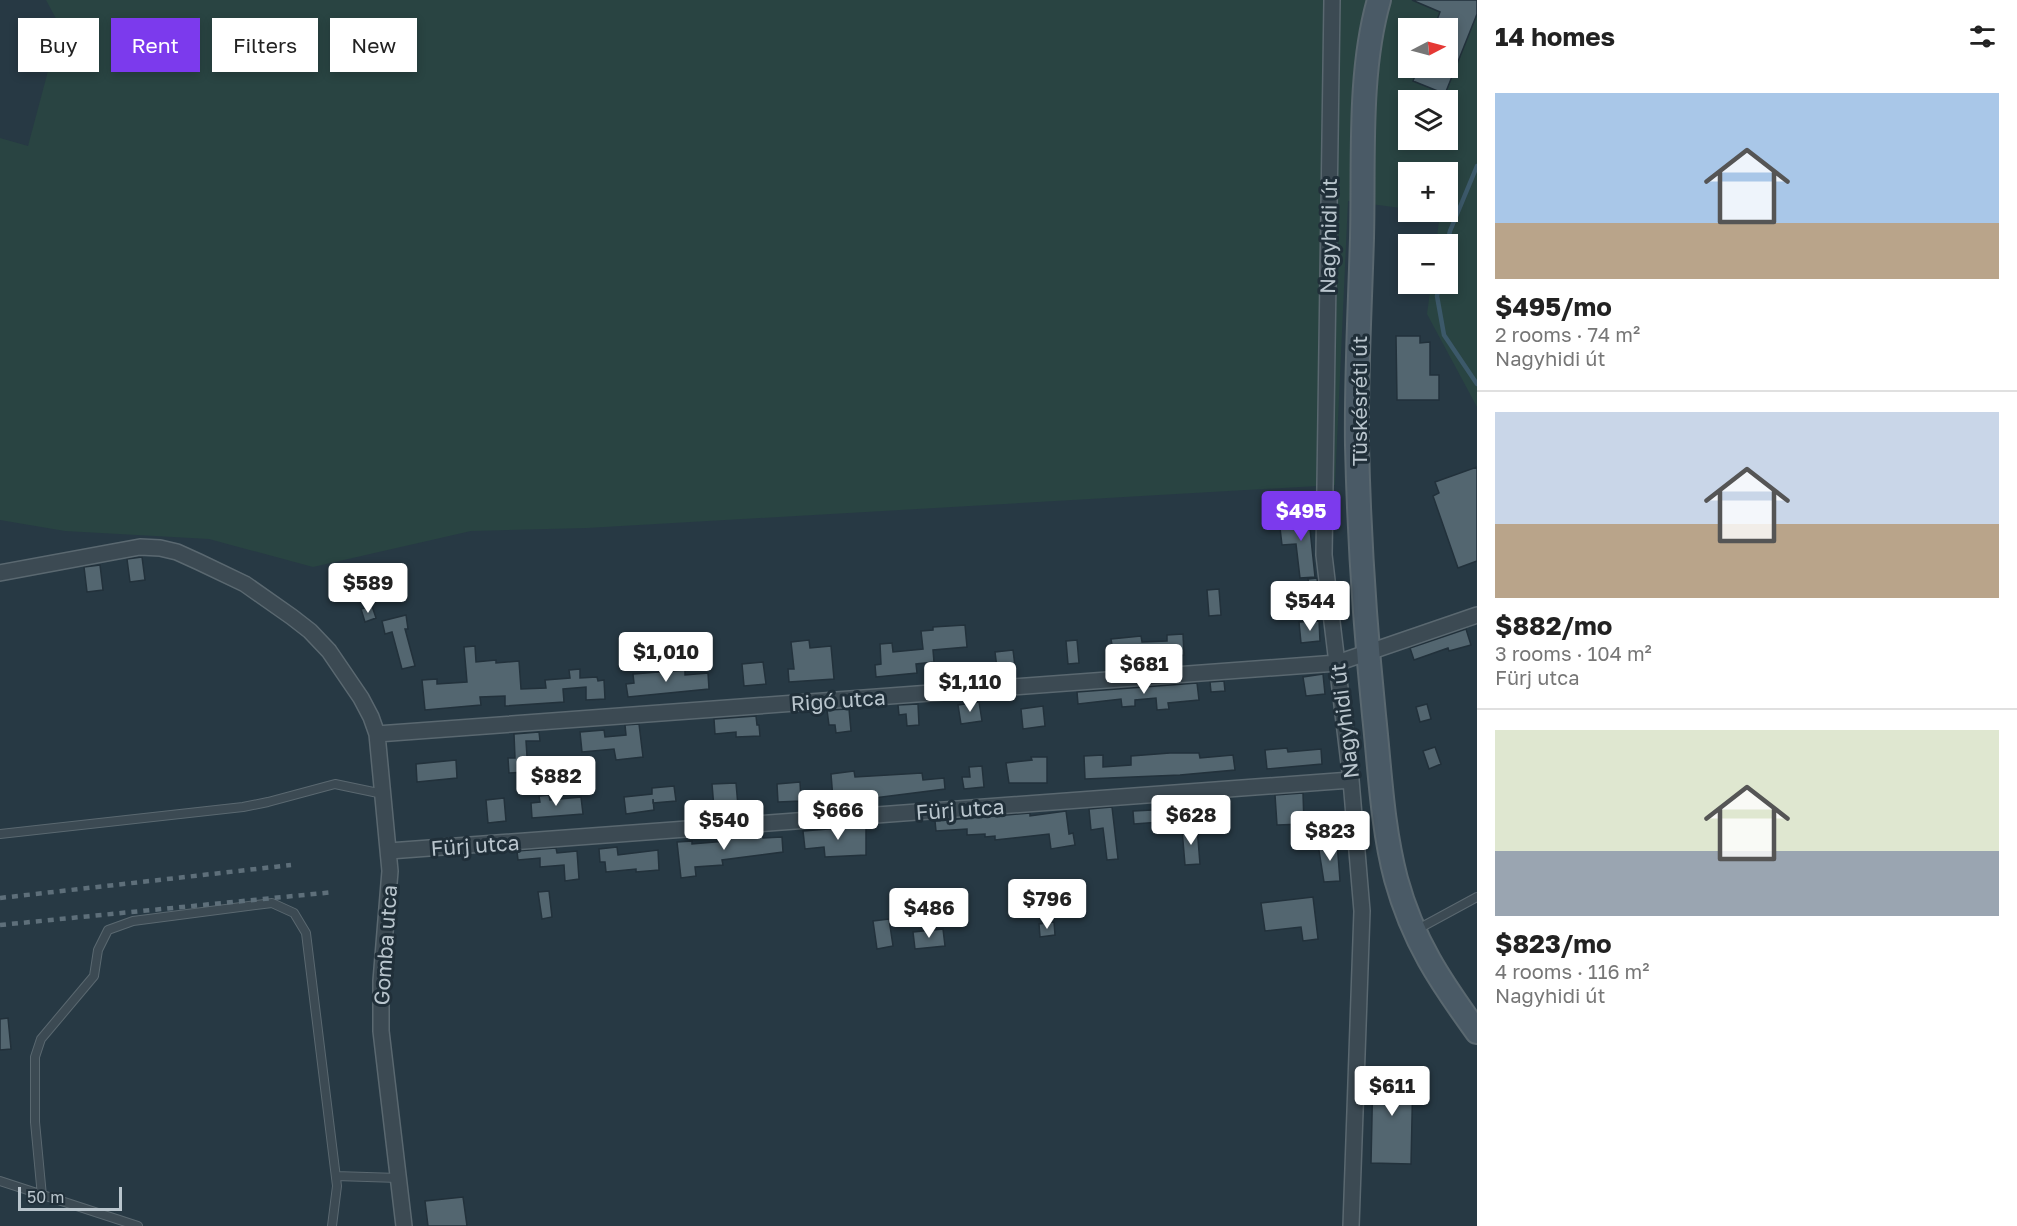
<!DOCTYPE html>
<html lang="en">
<head>
<meta charset="utf-8">
<style>
  :root { --surface:#fff; --page:#f2f2f2; --text:#222; --muted:#767676; --line:#e0e0e0; --accent:#7c3aed }
  body { margin:0; font-family:"Golos Text",sans-serif; background:var(--page); color:var(--text); height:100vh; display:flex; flex-direction:column; font-size:22px; white-space:nowrap }
  * { box-sizing:border-box; margin:0 }
  p { font-size:20px; color:var(--muted) }
  .icon { flex:none; width:33px; height:33px; fill:none; stroke:currentColor; stroke-width:2; stroke-linecap:round; stroke-linejoin:round }
  .map { position:relative; flex:1; overflow:hidden }
  .sheet { display:flex; flex-direction:column; background:var(--surface); width:540px }
  .sheet>* { flex:none }
  .hud { position:absolute; left:18px; top:18px; width:570px; height:54px; display:flex; gap:12px }
  .needle { width:39px; rotate:84deg }
  .controls { position:absolute; left:1398px; top:18px; display:grid; gap:12px }
  .controls a { display:grid; place-items:center; width:60px; height:60px; border-radius:0px; background:var(--surface); box-shadow:0 3px 9px #0003; font-size:30px }
  .scale { position:absolute; left:18px; bottom:15px; width:104px; box-sizing:border-box; padding-left:6px; border:3px solid #b9c5cd; border-top:0; font-size:16px; line-height:21px; white-space:nowrap; color:#b9c5cd; -webkit-text-stroke:4px #202f39; paint-order:stroke }
  .price { position:absolute; translate:-50% -51px; padding:0 14px; border-radius:6px; background:#fff; color:#222; font-size:20px; line-height:39px; filter:drop-shadow(0 2px 3px #0008) }
  .price::after { content:''; position:absolute; left:50%; top:36px; width:18px; height:14px; margin-left:-9px; background:inherit; clip-path:polygon(0 0,100% 0,50% 100%) }
  .price.on { background:var(--accent); color:#fff }
  ul { padding:0; list-style:none }
  li { display:grid; align-content:center; gap:12px; height:318px; padding:0 18px }
  li+li { border-top:2px solid var(--line) }
  li span { display:grid; place-items:center; height:186px; border-radius:0px; color:#555 }
  li>.icon { margin-inline-start:auto }
  span .icon { width:108px; height:108px; fill:#fffc; stroke-width:1 }
  li b { font-size:26px }
  h2 { display:flex; justify-content:space-between; align-items:center; height:72px; padding:0 18px; font-size:26px }
  .tag { padding:0 21px; border-radius:0px; background:var(--surface); box-shadow:0 3px 9px #0003; font-size:21px; line-height:54px }
  .tag.on { background:var(--accent); color:#fff }
  main { display:flex; flex:1; min-height:0 }
  .map>svg:first-child { display:block }
  .green { fill:#294442; fill-rule:evenodd }
  .lines { fill:none; stroke-linecap:round; stroke-linejoin:round }
  .stream { stroke:#3c596a; stroke-width:4.5 }
  .building { fill:#536670; stroke:#22313b; stroke-width:1.5 }
  .lane-casing { stroke:#5a6870; stroke-width:10 }
  .street-casing { stroke:#5a6870; stroke-width:18 }
  .secondary-casing { stroke:#5a6870; stroke-width:26 }
  .lane { stroke:#3c4a53; stroke-width:8 }
  .street { stroke:#3c4a53; stroke-width:15 }
  .secondary { stroke:#4a5a66; stroke-width:22 }
  .rail { stroke:#5e6f7a; stroke-width:4.5; stroke-dasharray:6 6; stroke-linecap:butt }
  .labels { text-anchor:middle; dominant-baseline:central; stroke-width:6; stroke-linejoin:round; paint-order:stroke }
  .street-label { font-size:21px; fill:#b9c5cd; stroke:#202f39 }
</style>
</head>
<body>
<main>
<div class="map">
<svg width="1477" height="1226" viewBox="0 0 1477 1226">
  <rect width="100%" height="100%" fill="#273944"/>
  <path class="green" d="M 46,0 L 1477,0 L 1477,407 L 1427,314 L 1431,284 L 1448,284 L 1448,244 L 1436,244 L 1440,214 L 1423,212 L 1448,212 L 1448,172 L 1408,172 L 1408,209 L 1348,201 L 1335,485 L 587,528 L 471,531 L 313,567 L 209,539 L 65,531 L 0,520 L 0,138 L 28,146 L 60,26 ZM 1408,28 L 1448,28 L 1448,68 L 1408,68 ZM 1408,100 L 1448,100 L 1448,140 L 1408,140 Z"/>
  <g class="lines">
    <path class="stream" d="M 1447,244 L 1450,231 L 1477,166
      M 1440,284 L 1437,296 L 1444,335 L 1477,384"/>
  </g>
  <path class="building" d="M 1412,0 L 1477,0 L 1477,14 L 1445,94 L 1413,81 L 1418,68 L 1448,68 L 1448,28 L 1434,28 L 1440,12 Z
    M 1396,336 L 1420,336 L 1420,343 L 1430,342 L 1430,375 L 1439,375 L 1439,400 L 1397,400 Z
    M 1477,467 L 1477,561 L 1458,568 L 1433,496 L 1439,493 L 1435,482 Z
    M 1308,510 L 1315,577 L 1300,578 L 1296,544 L 1282,545 L 1280,528 L 1293,526 L 1291,512 Z
    M 142,557 L 145,580 L 130,582 L 127,559 Z
    M 100,565 L 103,590 L 87,592 L 84,567 Z
    M 1317,578 L 1321,610 L 1313,611 L 1308,579 Z
    M 1219,589 L 1221,615 L 1209,616 L 1207,590 Z
    M 372,606 L 376,618 L 365,622 L 361,609 Z
    M 406,615 L 408,629 L 405,629 L 415,666 L 402,669 L 392,632 L 385,634 L 382,621 Z
    M 1319,621 L 1320,641 L 1301,643 L 1299,622 Z
    M 965,625 L 967,647 L 933,650 L 934,662 L 916,664 L 917,673 L 876,677 L 875,665 L 881,664 L 880,644 L 892,643 L 893,652 L 923,649 L 921,631 L 933,630 L 933,627 Z
    M 1466,629 L 1471,645 L 1449,651 L 1448,648 L 1414,660 L 1410,648 Z
    M 1183,634 L 1184,655 L 1108,660 L 1106,646 L 1112,645 L 1111,639 L 1141,636 L 1142,642 L 1167,641 L 1167,635 Z
    M 809,640 L 810,648 L 831,646 L 834,679 L 789,682 L 788,669 L 794,669 L 791,642 Z
    M 1077,640 L 1079,663 L 1068,664 L 1066,641 Z
    M 475,646 L 476,662 L 496,660 L 496,663 L 519,661 L 521,689 L 546,688 L 545,680 L 570,678 L 569,670 L 580,669 L 580,678 L 597,677 L 598,681 L 604,680 L 605,699 L 586,700 L 586,687 L 563,689 L 564,702 L 505,706 L 505,696 L 480,697 L 481,705 L 425,710 L 422,680 L 437,679 L 437,684 L 467,682 L 464,647 Z
    M 1013,650 L 1015,666 L 997,668 L 995,652 Z
    M 763,662 L 766,684 L 744,686 L 742,664 Z
    M 685,670 L 685,675 L 708,673 L 709,689 L 628,697 L 626,684 L 634,683 L 633,674 Z
    M 1323,674 L 1325,694 L 1306,696 L 1303,677 Z
    M 1224,681 L 1225,691 L 1211,692 L 1210,682 Z
    M 1197,683 L 1199,700 L 1168,703 L 1169,709 L 1157,710 L 1156,698 L 1135,700 L 1135,706 L 1122,707 L 1121,699 L 1078,704 L 1077,692 Z
    M 979,702 L 982,721 L 961,724 L 958,705 Z
    M 918,704 L 919,725 L 907,726 L 906,714 L 899,715 L 898,705 Z
    M 1427,704 L 1431,719 L 1420,722 L 1416,707 Z
    M 1043,706 L 1045,726 L 1023,729 L 1021,709 Z
    M 849,709 L 851,731 L 836,733 L 835,725 L 829,725 L 827,710 Z
    M 756,716 L 757,725 L 759,725 L 760,736 L 736,737 L 736,732 L 715,734 L 714,719 Z
    M 639,724 L 643,757 L 616,760 L 614,749 L 582,752 L 580,732 L 604,730 L 605,737 L 626,735 L 625,725 Z
    M 539,732 L 540,741 L 526,741 L 528,772 L 509,773 L 508,758 L 515,758 L 514,734 Z
    M 1435,747 L 1441,764 L 1429,769 L 1423,751 Z
    M 1287,748 L 1288,752 L 1321,749 L 1322,764 L 1267,769 L 1265,750 Z
    M 1170,753 L 1199,753 L 1200,758 L 1233,755 L 1235,770 L 1180,775 L 1085,779 L 1084,756 L 1103,755 L 1103,767 L 1131,765 L 1131,756 Z
    M 1031,757 L 1047,757 L 1047,783 L 1009,783 L 1006,763 L 1032,760 Z
    M 456,760 L 457,778 L 417,782 L 416,764 Z
    M 982,766 L 984,787 L 964,789 L 962,777 L 970,777 L 969,767 Z
    M 854,771 L 855,777 L 922,773 L 923,780 L 944,778 L 945,789 L 874,798 L 874,795 L 833,799 L 831,774 Z
    M 800,782 L 801,801 L 778,802 L 777,784 Z
    M 736,783 L 738,806 L 714,808 L 712,784 Z
    M 674,786 L 676,801 L 653,803 L 653,799 L 654,810 L 626,814 L 624,797 L 652,794 L 652,788 Z
    M 1303,793 L 1304,824 L 1277,825 L 1275,795 Z
    M 549,795 L 550,800 L 581,797 L 583,814 L 532,818 L 531,803 L 540,802 L 539,796 Z
    M 504,798 L 506,821 L 488,823 L 486,800 Z
    M 1215,800 L 1216,819 L 1197,820 L 1196,801 Z
    M 1112,807 L 1118,859 L 1107,860 L 1103,828 L 1091,830 L 1089,809 Z
    M 1173,809 L 1174,821 L 1134,824 L 1133,811 Z
    M 1066,811 L 1069,834 L 1073,833 L 1075,845 L 1051,849 L 1049,834 L 995,840 L 995,836 L 985,837 L 985,834 L 967,835 L 967,829 L 936,831 L 935,821 L 1030,813 L 1030,816 Z
    M 866,826 L 866,855 L 825,857 L 824,847 L 805,849 L 803,831 Z
    M 1197,827 L 1200,864 L 1185,865 L 1182,829 Z
    M 762,833 L 763,838 L 782,837 L 783,852 L 722,860 L 723,865 L 695,867 L 696,876 L 681,878 L 677,842 L 692,841 L 692,844 L 726,841 L 725,836 Z
    M 1337,842 L 1340,881 L 1324,882 L 1318,844 Z
    M 617,847 L 618,855 L 658,850 L 659,870 L 636,872 L 636,869 L 606,872 L 605,862 L 600,862 L 599,849 Z
    M 556,848 L 557,853 L 577,851 L 579,879 L 565,881 L 564,865 L 540,867 L 540,858 L 518,860 L 517,851 Z
    M 549,891 L 552,917 L 542,919 L 538,892 Z
    M 1313,897 L 1318,939 L 1303,941 L 1301,927 L 1265,931 L 1261,903 Z
    M 889,919 L 893,946 L 877,949 L 873,921 Z
    M 1054,922 L 1055,935 L 1040,937 L 1039,924 Z
    M 943,929 L 945,946 L 915,949 L 913,932 Z
    M 8,1018 L 11,1049 L 0,1050 L 0,1019 Z
    M 1373,1071 L 1413,1072 L 1411,1164 L 1371,1163 Z
    M 463,1197 L 467,1226 L 428,1226 L 425,1201 Z"/>
  <g class="lines">
    <defs>
      <path id="lane" d="M 0,834 L 243,807 L 268,802 L 335,784 L 383,794
        M 1418,929 L 1477,897
        M 336,1176 L 398,1178
        M 0,1181 L 138,1226
        M 42,1196 L 35,1122 L 35,1057 L 41,1039 L 94,976 L 98,950 L 108,930 L 133,921 L 272,903 L 294,913 L 306,933 L 337,1186 L 332,1226"/>
      <path id="street" d="M 1332,0 L 1324,555 L 1351,780 L 1362,911 L 1351,1226
        M 0,573 L 140,547 L 160,548 L 177,552 L 199,562 L 245,584 L 292,617 L 310,631 L 329,651 L 361,698 L 371,717 L 377,734 L 390,871 L 381,981 L 381,1031 L 404,1226
        M 377,734 L 1337,663 L 1477,615
        M 389,851 L 1351,780"/>
      <path id="secondary" d="M 1379,0 C 1358,73 1364,162 1362,238 C 1360,307 1356,376 1357,445 C 1359,535 1365,626 1374,715 C 1380,770 1382,826 1396,879 C 1413,941 1440,981 1477,1032"/>
    </defs>
    <use href="#lane" class="lane-casing"/>
    <use href="#street" class="street-casing"/>
    <use href="#secondary" class="secondary-casing"/>
    <use href="#lane" class="lane"/>
    <use href="#street" class="street"/>
    <use href="#secondary" class="secondary"/>
    <path class="rail" d="M 0,898 L 291,865
      M 0,925 L 334,892"/>
  </g>
  <g class="labels">
    <g class="street-label">
      <text transform="translate(1328 236) rotate(-89)">Nagyhidi út</text>
      <text transform="translate(1359 401) rotate(-90)">Tüskésréti út</text>
      <text transform="translate(838 700) rotate(-4)">Rigó utca</text>
      <text transform="translate(1344 721) rotate(-97)">Nagyhidi út</text>
      <text transform="translate(960 809) rotate(-4)">Fürj utca</text>
      <text transform="translate(475 845) rotate(-4)">Fürj utca</text>
      <text transform="translate(385 945) rotate(-86)">Gomba utca</text>
    </g>
  </g>
</svg>
<div class="controls">
<a><svg class="needle" viewBox="-14 -14 28 28"><path d="M0-13l5 13h-10z" fill="#e53935"/><path d="M0 13l5-13h-10z" fill="#767676"/></svg></a>
<a><svg class="icon" aria-label="layers" viewBox="0 0 24 24"><path d="M12 4l9 5-9 5-9-5zM3 14l9 5 9-5"/></svg></a>
<a>+</a>
<a>−</a>
</div>
<div class="scale">50 m</div>
<b class="price on" style="left:1301px;top:542px">$495</b>
<b class="price" style="left:368px;top:614px">$589</b>
<b class="price" style="left:1310px;top:632px">$544</b>
<b class="price" style="left:666px;top:683px">$1,010</b>
<b class="price" style="left:1144px;top:695px">$681</b>
<b class="price" style="left:970px;top:713px">$1,110</b>
<b class="price" style="left:556px;top:807px">$882</b>
<b class="price" style="left:838px;top:841px">$666</b>
<b class="price" style="left:1191px;top:846px">$628</b>
<b class="price" style="left:724px;top:851px">$540</b>
<b class="price" style="left:1330px;top:862px">$823</b>
<b class="price" style="left:1047px;top:930px">$796</b>
<b class="price" style="left:929px;top:939px">$486</b>
<b class="price" style="left:1392px;top:1117px">$611</b>
<div class="hud">
<a class="tag">Buy</a>
<a class="tag on">Rent</a>
<a class="tag">Filters</a>
<a class="tag">New</a>
</div>
</div>
<section class="sheet">
<h2>14 homes<svg class="icon" aria-label="filters" viewBox="0 0 24 24"><path d="M4 7h16M4 17h16"/><circle cx="9" cy="7" r="2"/><circle cx="15" cy="17" r="2"/></svg></h2>
<ul>
<li><span style="background:linear-gradient(#a9c7e8 70%,#b9a48a 0)"><svg class="icon" aria-label="home" viewBox="0 0 24 24"><path d="M3 11l9-7 9 7M6 9v11h12V9"/></svg></span><div><b>$495/mo</b><p>2 rooms · 74 m²</p><p>Nagyhidi út</p></div></li>
<li><span style="background:linear-gradient(#c9d6e8 60%,#b9a48a 0)"><svg class="icon" aria-label="home" viewBox="0 0 24 24"><path d="M3 11l9-7 9 7M6 9v11h12V9"/></svg></span><div><b>$882/mo</b><p>3 rooms · 104 m²</p><p>Fürj utca</p></div></li>
<li><span style="background:linear-gradient(#dfe7d0 65%,#9aa5b1 0)"><svg class="icon" aria-label="home" viewBox="0 0 24 24"><path d="M3 11l9-7 9 7M6 9v11h12V9"/></svg></span><div><b>$823/mo</b><p>4 rooms · 116 m²</p><p>Nagyhidi út</p></div></li>
</ul>
</section>
</main>
</body>
</html>
